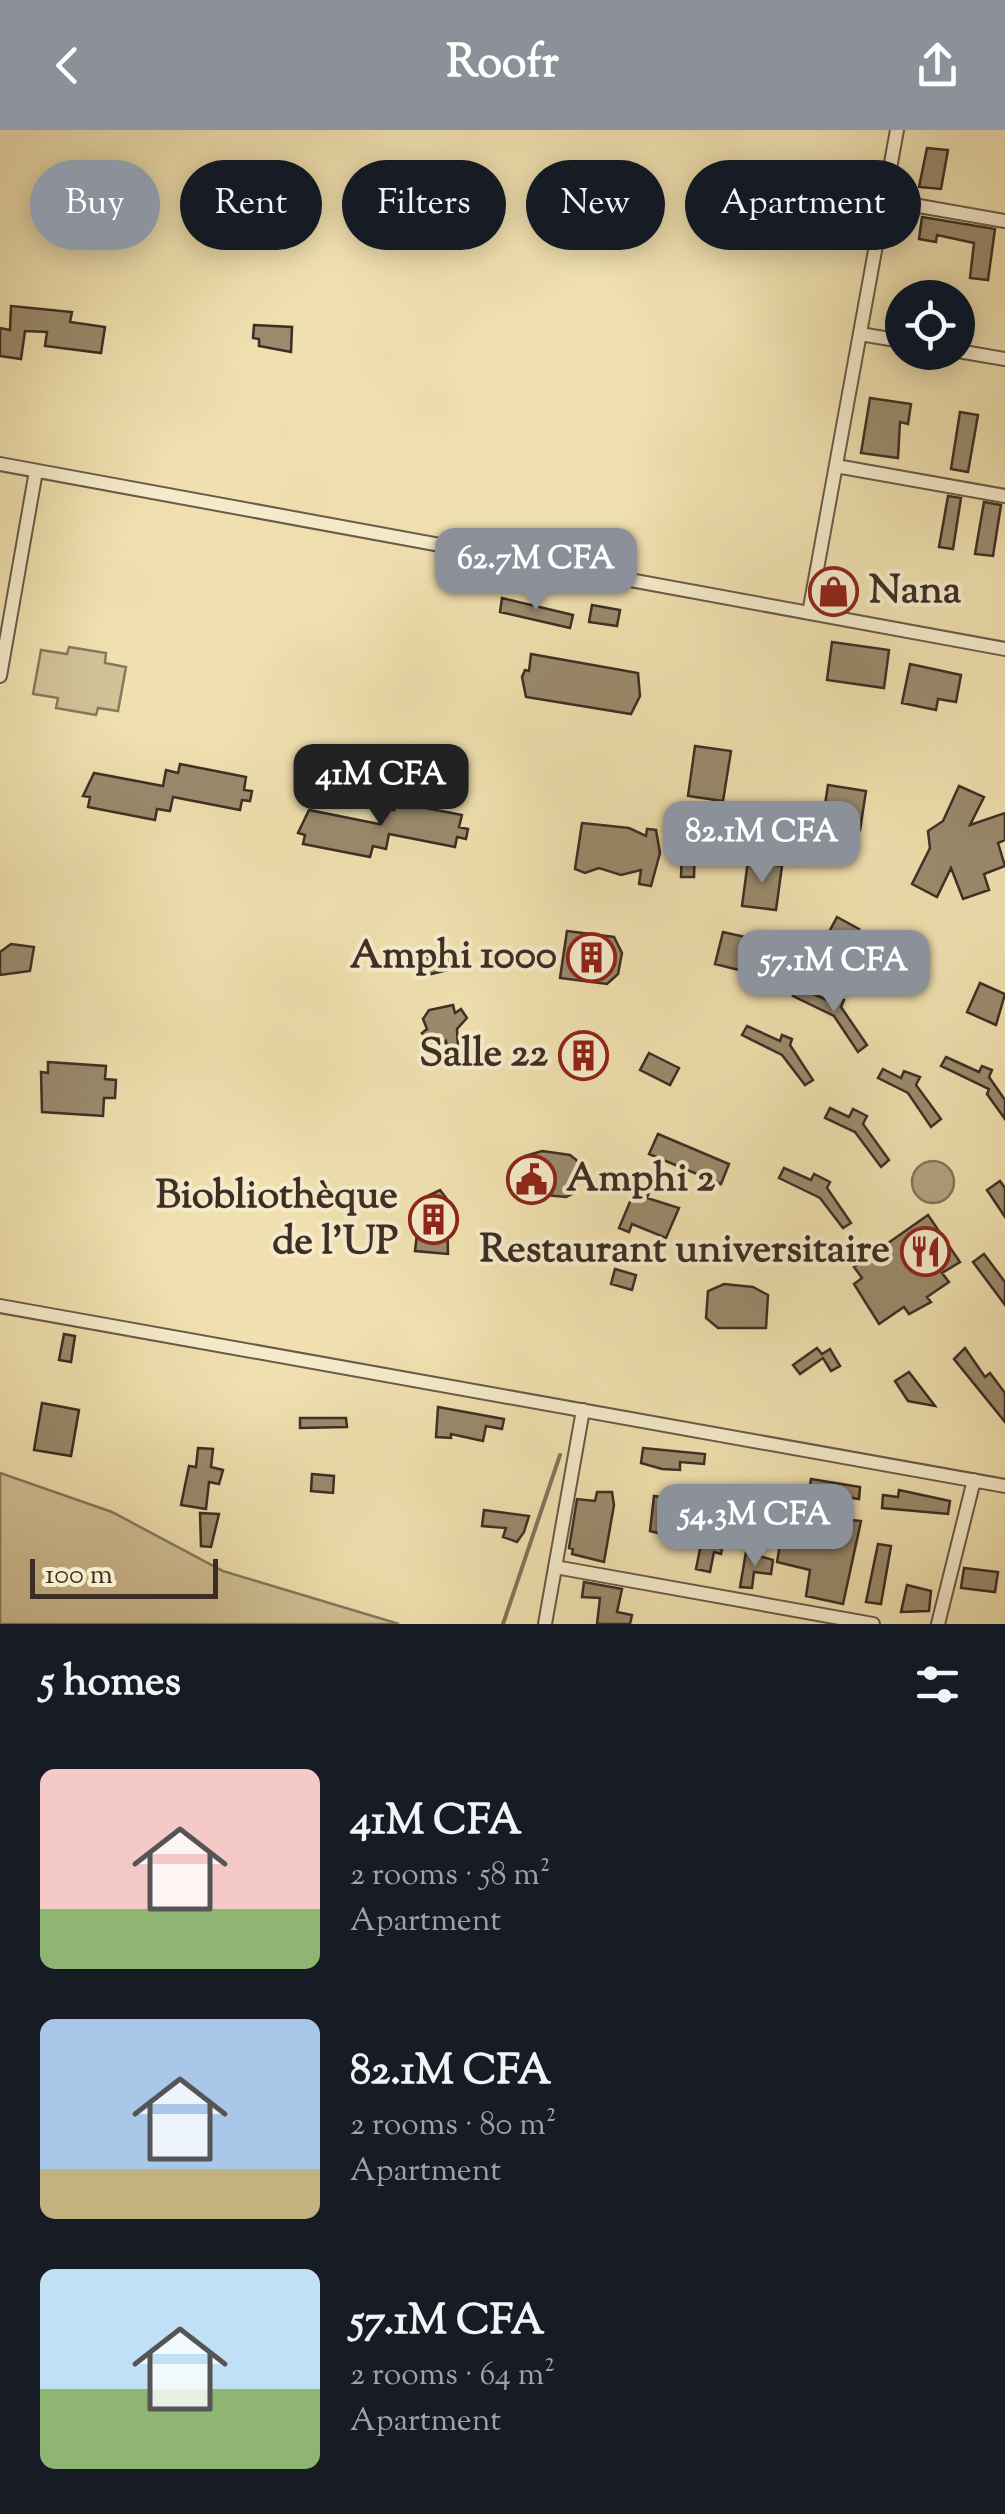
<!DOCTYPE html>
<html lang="en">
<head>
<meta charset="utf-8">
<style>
  :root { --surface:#171b24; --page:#20242c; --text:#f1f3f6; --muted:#9ea1a6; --accent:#8c9099 }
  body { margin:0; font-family:"Sorts Mill Goudy",serif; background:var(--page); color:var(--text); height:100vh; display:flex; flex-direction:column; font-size:38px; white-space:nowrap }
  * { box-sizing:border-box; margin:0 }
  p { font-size:32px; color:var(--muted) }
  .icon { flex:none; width:55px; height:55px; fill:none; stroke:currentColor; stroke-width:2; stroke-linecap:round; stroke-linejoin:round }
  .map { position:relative; height:1494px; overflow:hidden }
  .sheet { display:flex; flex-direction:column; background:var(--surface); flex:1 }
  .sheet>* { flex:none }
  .hud { position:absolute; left:30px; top:30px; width:945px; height:90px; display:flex; gap:20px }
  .controls { position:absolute; left:885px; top:150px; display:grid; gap:20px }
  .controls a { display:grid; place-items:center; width:90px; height:90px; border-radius:50%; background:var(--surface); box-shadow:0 5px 25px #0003; font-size:50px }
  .scale { position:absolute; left:30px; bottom:25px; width:188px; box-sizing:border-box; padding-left:10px; border:5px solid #3d2e25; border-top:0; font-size:28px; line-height:35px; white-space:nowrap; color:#3d2e25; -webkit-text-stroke:8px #f5ebcb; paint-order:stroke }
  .price { position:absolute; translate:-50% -85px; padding:0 22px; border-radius:20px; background:var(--accent); color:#fff; font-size:32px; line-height:65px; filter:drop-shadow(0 2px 5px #0008) }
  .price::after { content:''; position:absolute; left:50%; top:60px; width:30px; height:22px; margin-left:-15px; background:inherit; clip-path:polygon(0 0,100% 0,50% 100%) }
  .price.selected { background:#222; color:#fff }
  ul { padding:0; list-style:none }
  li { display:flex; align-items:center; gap:30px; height:250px; padding:0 40px }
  li span { display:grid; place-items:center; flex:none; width:280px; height:200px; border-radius:15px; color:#555 }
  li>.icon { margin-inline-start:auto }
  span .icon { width:120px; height:120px; fill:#fffc; stroke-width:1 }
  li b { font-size:42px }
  h2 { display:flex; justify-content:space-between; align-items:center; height:120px; padding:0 40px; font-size:42px }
  .chip { padding:0 35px; border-radius:45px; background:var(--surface); box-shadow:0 5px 25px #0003; font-size:35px; line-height:90px }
  .chip.selected { background:var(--accent); color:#fff }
  header { display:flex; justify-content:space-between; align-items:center; height:130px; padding:0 40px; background:var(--accent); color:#fff; font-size:45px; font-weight:700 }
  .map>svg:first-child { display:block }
  .green { fill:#d2c298; stroke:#88785e; stroke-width:2.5 }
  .water { fill:#b3a380; stroke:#84745c; stroke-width:2.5 }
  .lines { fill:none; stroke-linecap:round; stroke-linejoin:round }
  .stream { stroke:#84745c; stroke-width:4 }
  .building { fill:#9a8b6d; stroke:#3d2e25; stroke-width:2.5 }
  .minor-casing { stroke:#6a5a48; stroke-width:16 }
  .minor { stroke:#f5ebcb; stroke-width:12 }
  .labels { text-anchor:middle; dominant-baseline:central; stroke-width:8; stroke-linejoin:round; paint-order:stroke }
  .poi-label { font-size:40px; font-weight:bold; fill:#3d2e25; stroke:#f5ebcb; text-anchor:end }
</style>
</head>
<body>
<header><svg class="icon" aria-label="back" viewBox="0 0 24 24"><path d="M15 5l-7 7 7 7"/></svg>Roofr<svg class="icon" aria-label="share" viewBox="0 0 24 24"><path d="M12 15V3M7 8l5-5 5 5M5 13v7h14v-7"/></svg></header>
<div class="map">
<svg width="1005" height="1494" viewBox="0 0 1005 1494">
  <rect width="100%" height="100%" fill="#f0e0af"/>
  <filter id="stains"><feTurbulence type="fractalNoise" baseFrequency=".002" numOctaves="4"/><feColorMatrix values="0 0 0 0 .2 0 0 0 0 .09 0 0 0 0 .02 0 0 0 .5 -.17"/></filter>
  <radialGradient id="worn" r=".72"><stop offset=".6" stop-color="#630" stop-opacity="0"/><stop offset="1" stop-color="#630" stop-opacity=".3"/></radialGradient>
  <path class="green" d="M 69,517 L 106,523 L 105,533 L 126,537 L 118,581 L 98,578 L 96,585 L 56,578 L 58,568 L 33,564 L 41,520 L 67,524 Z
    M 0,1343 L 112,1382 L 223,1441 L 399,1494 L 0,1494 Z"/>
  <path class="water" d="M912 1052a21 21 0 1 1 42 0a21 21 0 1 1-42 0Z"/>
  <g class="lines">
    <path class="stream" d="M 503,1494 L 560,1325"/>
  </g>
  <path class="building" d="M 927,18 L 948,20 L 941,59 L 919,57 Z
    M 922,87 L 995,99 L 988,150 L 970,148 L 974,113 L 937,105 L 936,112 L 919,109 Z
    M 11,176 L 72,182 L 70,192 L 105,197 L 101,223 L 45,216 L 47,202 L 25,201 L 21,229 L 0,226 L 0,198 L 10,200 Z
    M 254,195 L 292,197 L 291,222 L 259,216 L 259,209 L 253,208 Z
    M 870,268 L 911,274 L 908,294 L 900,292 L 898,328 L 861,323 Z
    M 960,282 L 978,285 L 968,342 L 951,339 Z
    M 948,366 L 961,368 L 953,419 L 939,417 Z
    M 984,372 L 1001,375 L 993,426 L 975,424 Z
    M 502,468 L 573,485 L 570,498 L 500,482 Z
    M 592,475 L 620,480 L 617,496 L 589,492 Z
    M 832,512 L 889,520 L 884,558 L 827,550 Z
    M 531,524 L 638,543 L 640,566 L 631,584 L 526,567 L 522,547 L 525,540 L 529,541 Z
    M 910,534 L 961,545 L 956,572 L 938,569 L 936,580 L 902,573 Z
    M 695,616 L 731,621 L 723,671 L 688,666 Z
    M 180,634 L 246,647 L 244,660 L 252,661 L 250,671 L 242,670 L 240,680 L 173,667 L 170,681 L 157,679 L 155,690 L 88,677 L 90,667 L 83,666 L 94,643 L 163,656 L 166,640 L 178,643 Z
    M 828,655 L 866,661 L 860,700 L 822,694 Z
    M 959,656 L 984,667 L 970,695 L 1005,683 L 1005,710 L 998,713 L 1005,736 L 984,744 L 989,760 L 963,769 L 951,738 L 937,767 L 912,754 L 930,718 L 928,701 L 943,691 Z
    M 395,672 L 462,685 L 459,697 L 468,699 L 466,709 L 457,707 L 455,717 L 389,704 L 386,719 L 373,716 L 370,727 L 303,714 L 305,705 L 298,703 L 309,680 L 379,694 L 382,678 L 394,680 Z
    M 582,693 L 629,698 L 646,706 L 647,699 L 656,700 L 660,723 L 651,756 L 639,754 L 641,740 L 621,745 L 599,738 L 585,743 L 575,739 Z
    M 682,715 L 695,715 L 694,747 L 681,747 Z
    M 748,731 L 782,736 L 776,780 L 742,776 Z
    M 837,787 L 859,799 L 851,814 L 829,802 Z
    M 567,801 L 614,807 L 622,823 L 618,844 L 607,854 L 560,848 Z
    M 723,802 L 758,810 L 751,843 L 715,834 Z
    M 875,809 L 928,827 L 918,851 L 867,829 Z
    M 11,814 L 34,817 L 30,841 L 0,845 L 0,822 Z
    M 460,820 L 464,836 L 419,847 L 415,831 Z
    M 980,853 L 1005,864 L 996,895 L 967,882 Z
    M 799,857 L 831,872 L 834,866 L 844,870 L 841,877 L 867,915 L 858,922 L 834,886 L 793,866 Z
    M 453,875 L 455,883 L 461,879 L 467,888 L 457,899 L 458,919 L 448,921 L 446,911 L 438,919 L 422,903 L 427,899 L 423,889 L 429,880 Z
    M 747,896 L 780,911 L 782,905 L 792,909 L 790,915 L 813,950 L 805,955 L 782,925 L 742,905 Z
    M564 925a19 19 0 1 1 38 0a19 19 0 1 1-38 0Z
    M 649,923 L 679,938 L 670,955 L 640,940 Z
    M 946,927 L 979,942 L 982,936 L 992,940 L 989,947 L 1005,970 L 1005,989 L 987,964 L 989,959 L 941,936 Z
    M 48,932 L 106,936 L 105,949 L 116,950 L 115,968 L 104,968 L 103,986 L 42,982 L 41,942 L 48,943 Z
    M 883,939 L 901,948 L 904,941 L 920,947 L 916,955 L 941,989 L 931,997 L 908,963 L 878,948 Z
    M 830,978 L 849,987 L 853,979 L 867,986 L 863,994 L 889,1030 L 881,1037 L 855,1002 L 825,988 Z
    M 658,1004 L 729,1034 L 721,1054 L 649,1024 Z
    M 542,1021 L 570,1025 L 580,1033 L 576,1062 L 566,1067 L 535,1064 L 523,1054 L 525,1026 Z
    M 784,1038 L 811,1050 L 814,1044 L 830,1052 L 827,1058 L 851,1093 L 843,1098 L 820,1068 L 779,1048 Z
    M 1000,1051 L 1005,1058 L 1005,1087 L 987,1060 Z
    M 637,1055 L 650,1060 L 647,1068 L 679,1078 L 666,1108 L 632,1094 L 629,1102 L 619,1098 Z
    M 440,1060 L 453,1077 L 447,1077 L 448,1124 L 415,1121 L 421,1069 Z
    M 928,1085 L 960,1132 L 942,1143 L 949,1152 L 927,1167 L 931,1172 L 909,1184 L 904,1177 L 879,1194 L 854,1154 L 862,1148 L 854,1137 Z
    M 984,1124 L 1005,1152 L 1005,1175 L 973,1132 Z
    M 615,1139 L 636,1145 L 632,1160 L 611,1154 Z
    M 724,1154 L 753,1157 L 768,1165 L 766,1198 L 718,1198 L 706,1188 L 708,1161 Z
    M 64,1204 L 75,1206 L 71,1232 L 59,1230 Z
    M 817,1218 L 822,1224 L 830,1219 L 840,1236 L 831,1241 L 823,1228 L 800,1244 L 793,1235 Z
    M 965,1218 L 985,1247 L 990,1243 L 1005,1263 L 1005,1292 L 954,1229 Z
    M 909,1242 L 935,1276 L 908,1271 L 895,1251 Z
    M 42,1273 L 79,1280 L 71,1326 L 34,1320 Z
    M 438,1277 L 504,1289 L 502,1299 L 486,1296 L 483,1311 L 451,1304 L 451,1308 L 436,1307 Z
    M 300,1288 L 346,1288 L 347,1297 L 300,1298 Z
    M 198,1318 L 213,1319 L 211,1337 L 223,1340 L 219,1354 L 209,1352 L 206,1379 L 181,1375 L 189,1336 L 196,1337 Z
    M 643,1318 L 705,1324 L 704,1334 L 680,1332 L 680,1340 L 662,1339 L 641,1333 Z
    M 312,1344 L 334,1346 L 333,1363 L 311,1361 Z
    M 811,1349 L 860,1357 L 859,1369 L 846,1367 L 842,1389 L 861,1391 L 843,1474 L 806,1466 L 810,1440 L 777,1432 L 782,1403 L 801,1406 Z
    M 899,1360 L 950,1371 L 948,1384 L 882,1378 L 883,1365 L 898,1367 Z
    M 597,1362 L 612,1362 L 614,1375 L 604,1432 L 572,1424 L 573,1419 L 569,1418 L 577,1369 L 595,1371 Z
    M 654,1366 L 671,1368 L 668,1390 L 726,1401 L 721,1424 L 714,1422 L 710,1442 L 696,1439 L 701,1414 L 650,1401 Z
    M 484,1380 L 529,1386 L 524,1402 L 517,1412 L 503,1407 L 506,1398 L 482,1396 Z
    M 200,1383 L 219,1384 L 211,1417 L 201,1416 Z
    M 878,1414 L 891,1416 L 881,1474 L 866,1472 Z
    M 746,1422 L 773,1430 L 771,1444 L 754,1442 L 752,1458 L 740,1457 Z
    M 964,1438 L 998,1442 L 995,1462 L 961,1458 Z
    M 584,1452 L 622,1459 L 617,1482 L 632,1485 L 630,1494 L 597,1494 L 600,1468 L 582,1467 Z
    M 907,1455 L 931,1461 L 929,1481 L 901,1482 Z"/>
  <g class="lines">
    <defs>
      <path id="minor" d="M 885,70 L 1005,91
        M 860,204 L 902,211
        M 958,221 L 1005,229
        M 0,334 L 1005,519
        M 836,336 L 1005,366
        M 809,483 L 897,0
        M 0,546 L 36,341
        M 0,1176 L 1005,1356
        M 555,1437 L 873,1494
        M 545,1494 L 583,1280
        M 938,1494 L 974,1350"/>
    </defs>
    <use href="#minor" class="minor-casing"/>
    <use href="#minor" class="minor"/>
  </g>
  <defs>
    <symbol id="shop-ring" viewBox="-11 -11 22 22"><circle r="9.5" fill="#f5ebcb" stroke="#8f2418" stroke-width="1.5"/><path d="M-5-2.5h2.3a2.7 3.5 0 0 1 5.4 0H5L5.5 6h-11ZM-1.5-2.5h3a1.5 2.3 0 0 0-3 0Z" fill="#8f2418"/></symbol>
    <symbol id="building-ring" viewBox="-11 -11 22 22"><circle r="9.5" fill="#f5ebcb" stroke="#8f2418" stroke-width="1.5"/><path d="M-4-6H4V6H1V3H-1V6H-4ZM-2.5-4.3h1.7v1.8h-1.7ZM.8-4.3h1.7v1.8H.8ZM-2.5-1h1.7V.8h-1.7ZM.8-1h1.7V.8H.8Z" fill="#8f2418"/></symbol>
    <symbol id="civic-ring" viewBox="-11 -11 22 22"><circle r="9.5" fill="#f5ebcb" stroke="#8f2418" stroke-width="1.5"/><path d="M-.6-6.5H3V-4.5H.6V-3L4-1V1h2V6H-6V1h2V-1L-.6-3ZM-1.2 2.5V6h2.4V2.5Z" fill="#8f2418"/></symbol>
    <symbol id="restaurant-ring" viewBox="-11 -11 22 22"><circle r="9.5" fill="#f5ebcb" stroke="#8f2418" stroke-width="1.5"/><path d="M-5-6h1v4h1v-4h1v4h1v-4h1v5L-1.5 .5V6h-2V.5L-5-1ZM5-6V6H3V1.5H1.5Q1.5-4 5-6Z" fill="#8f2418"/></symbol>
  </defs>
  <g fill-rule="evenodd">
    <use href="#shop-ring" x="806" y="434" width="55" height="55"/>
    <use href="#building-ring" x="564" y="800" width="55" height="55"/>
    <use href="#building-ring" x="556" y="898" width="55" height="55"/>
    <use href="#civic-ring" x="504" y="1022" width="55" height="55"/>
    <use href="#building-ring" x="406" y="1062" width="55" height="55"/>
    <use href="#restaurant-ring" x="898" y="1094" width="55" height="55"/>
  </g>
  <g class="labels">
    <g class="poi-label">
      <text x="869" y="462" text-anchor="start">Nana</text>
      <text x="557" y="827">Amphi 1000</text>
      <text x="548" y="925">Salle 22</text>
      <text x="566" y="1050" text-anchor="start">Amphi 2</text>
      <text x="398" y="1067">Biobliothèque<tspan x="398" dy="46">de l'UP</tspan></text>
      <text x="890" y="1121">Restaurant universitaire</text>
    </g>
  </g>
  <rect width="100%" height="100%" filter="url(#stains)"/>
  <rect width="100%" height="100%" fill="url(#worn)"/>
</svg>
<div class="controls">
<a><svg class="icon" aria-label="locate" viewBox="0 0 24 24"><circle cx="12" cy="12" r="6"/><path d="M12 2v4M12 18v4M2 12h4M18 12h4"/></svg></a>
</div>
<div class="scale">100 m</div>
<b class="price" style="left:536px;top:483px">62.7M CFA</b>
<b class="price selected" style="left:381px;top:699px">41M CFA</b>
<b class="price" style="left:762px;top:756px">82.1M CFA</b>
<b class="price" style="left:834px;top:885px">57.1M CFA</b>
<b class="price" style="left:755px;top:1439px">54.3M CFA</b>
<div class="hud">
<a class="chip selected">Buy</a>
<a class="chip">Rent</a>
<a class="chip">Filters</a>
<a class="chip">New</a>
<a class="chip">Apartment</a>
</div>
</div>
<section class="sheet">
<h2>5 homes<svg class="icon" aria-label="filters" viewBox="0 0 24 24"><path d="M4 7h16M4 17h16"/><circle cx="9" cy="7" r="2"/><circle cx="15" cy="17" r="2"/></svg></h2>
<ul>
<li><span style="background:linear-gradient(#f6c9c9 70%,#8fb573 0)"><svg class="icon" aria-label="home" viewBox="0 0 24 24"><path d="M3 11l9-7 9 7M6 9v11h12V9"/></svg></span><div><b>41M CFA</b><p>2 rooms · 58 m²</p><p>Apartment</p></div></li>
<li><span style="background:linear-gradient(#a9c7e8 75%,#c2b280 0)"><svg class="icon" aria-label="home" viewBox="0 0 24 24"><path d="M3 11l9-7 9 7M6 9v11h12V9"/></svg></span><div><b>82.1M CFA</b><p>2 rooms · 80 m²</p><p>Apartment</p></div></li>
<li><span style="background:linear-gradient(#bfe0f5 60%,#8fb573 0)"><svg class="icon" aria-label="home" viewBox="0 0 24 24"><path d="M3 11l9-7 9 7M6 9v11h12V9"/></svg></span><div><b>57.1M CFA</b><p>2 rooms · 64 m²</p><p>Apartment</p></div></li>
</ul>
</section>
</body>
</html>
